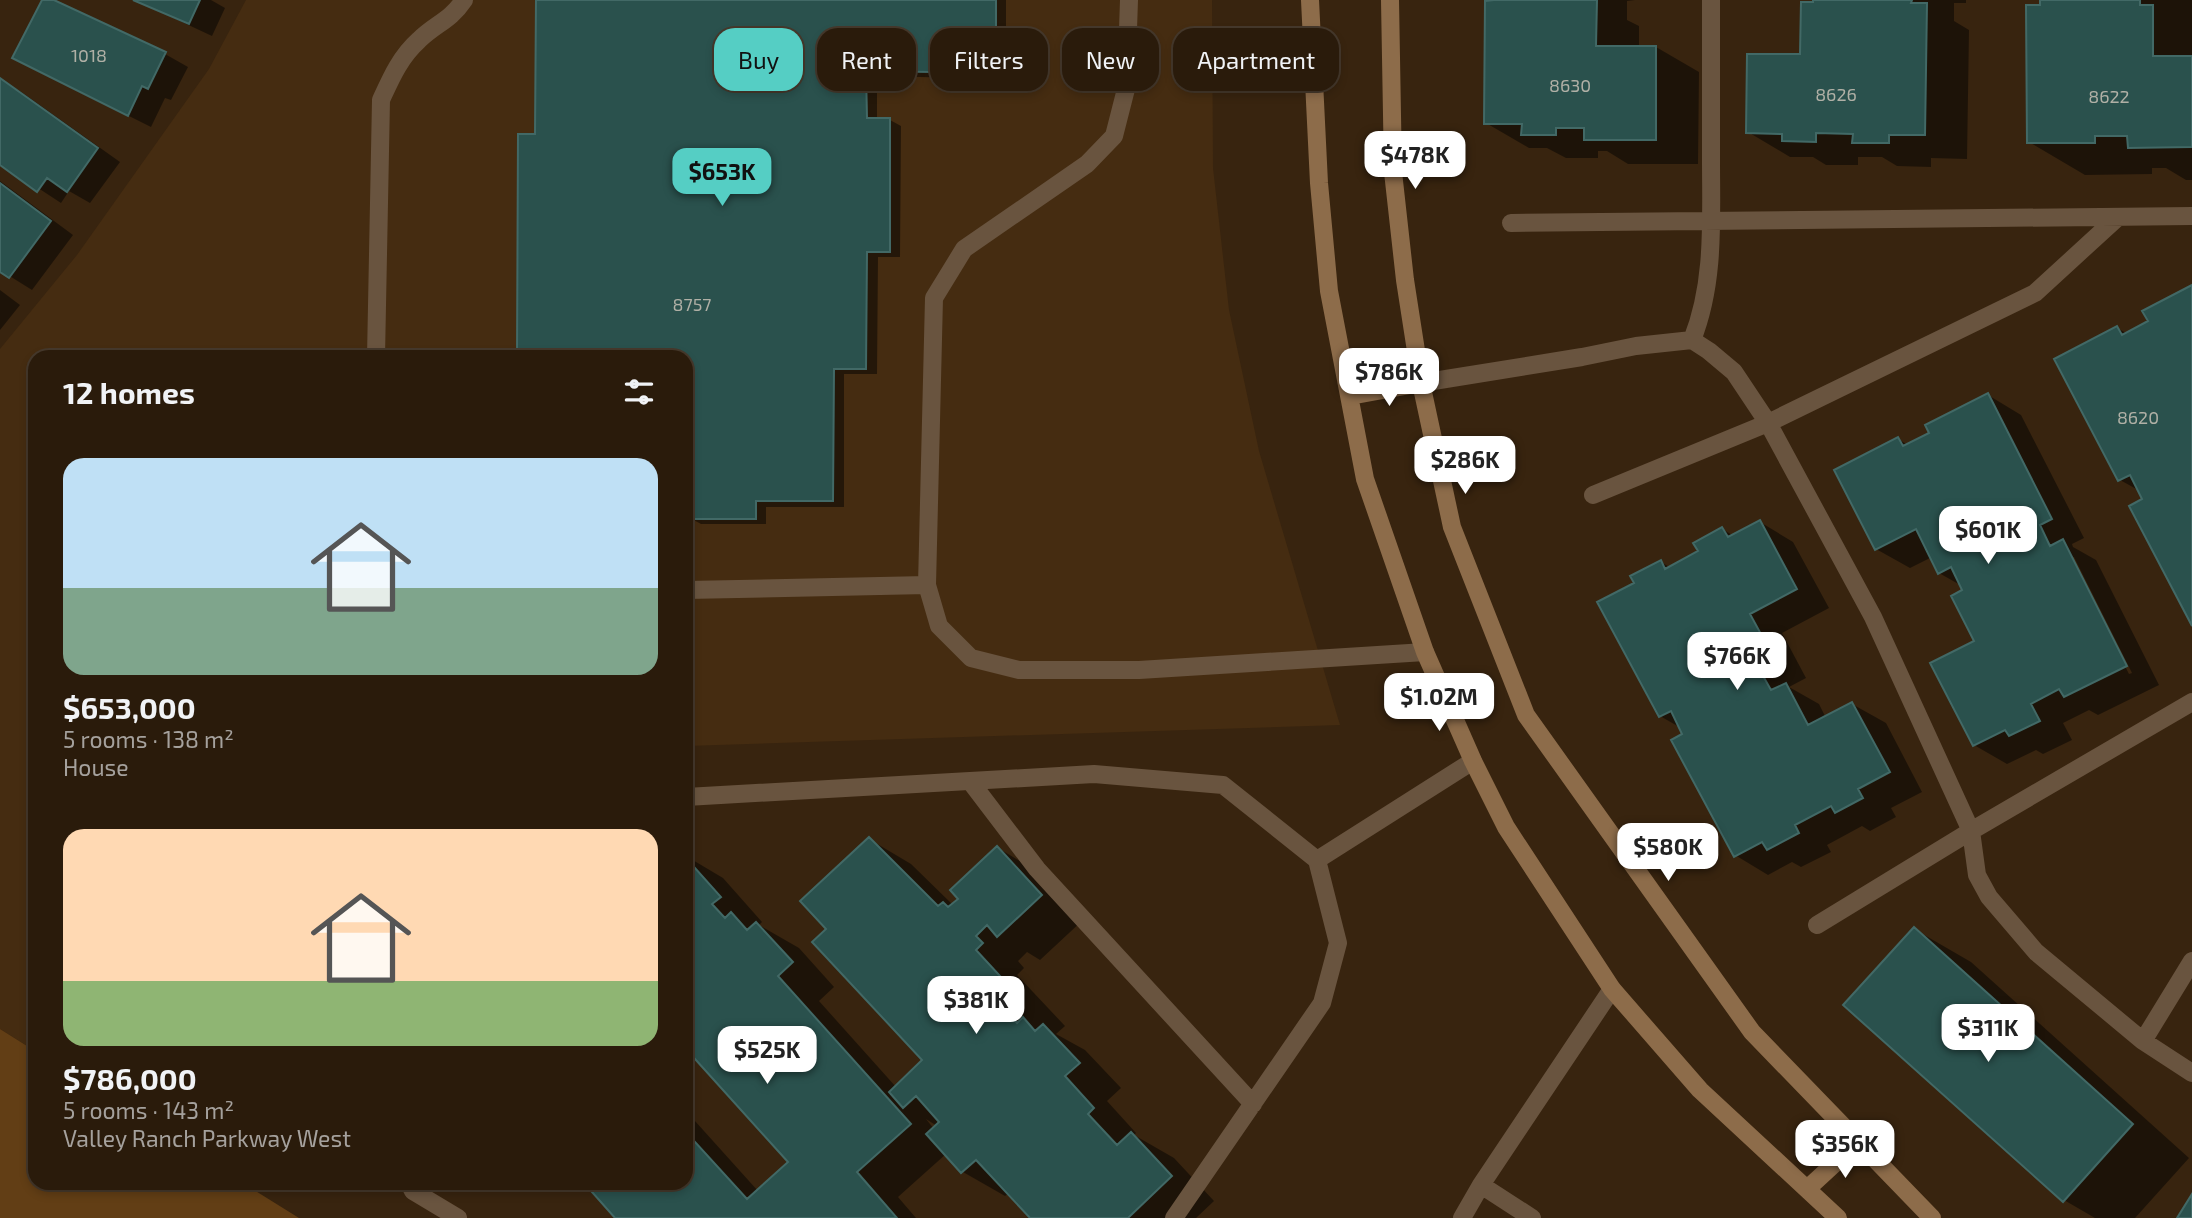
<!DOCTYPE html>
<html lang="en">
<head>
<meta charset="utf-8">
<style>
  :root { --surface:#2a1b0b; --page:#362819; --text:#f1f3f6; --muted:#a5a19d; --line:#46392c; --accent:#55cec4 }
  body { margin:0; font-family:"Exo 2",sans-serif; background:var(--page); color:var(--text); height:100vh; display:flex; flex-direction:column; font-size:26px; white-space:nowrap }
  * { box-sizing:border-box; margin:0 }
  p { font-size:23px; color:var(--muted) }
  .icon { flex:none; width:38px; height:38px; fill:none; stroke:currentColor; stroke-width:2; stroke-linecap:round; stroke-linejoin:round }
  .map { position:relative; flex:1; overflow:hidden }
  .side { position:absolute; left:28px; top:350px; width:665px; height:840px; display:flex; flex-direction:column; background:var(--surface); border-radius:21px; box-shadow:0 4px 10px #0003,0 0 0 2px var(--line) }
  .side>* { flex:none }
  .hud { position:absolute; left:714px; top:28px; width:665px; height:63px; display:flex; gap:14px }
  .price { position:absolute; translate:-50% -60px; padding:0 16px; border-radius:14px; background:#fff; color:#222; font-size:23px; line-height:46px; filter:drop-shadow(0 2px 4px #0008) }
  .price::after { content:''; position:absolute; left:50%; top:42px; width:21px; height:16px; margin-left:-10px; background:inherit; clip-path:polygon(0 0,100% 0,50% 100%) }
  .price.selected { background:var(--accent); color:#111 }
  ul { padding:0; list-style:none }
  li { display:grid; align-content:center; gap:14px; height:371px; padding:0 35px }
  li span { display:grid; place-items:center; height:217px; border-radius:21px; color:#555 }
  li>.icon { margin-inline-start:auto }
  span .icon { width:126px; height:126px; fill:#fffc; stroke-width:1 }
  li b { font-size:30px }
  h2 { display:flex; justify-content:space-between; align-items:center; height:84px; padding:0 35px; font-size:30px }
  .chip { padding:0 24px; border-radius:21px; background:var(--surface); box-shadow:0 4px 10px #0003,0 0 0 2px var(--line); font-size:24px; line-height:63px }
  .chip.selected { background:var(--accent); color:#111 }
  .map>svg:first-child { display:block }
  .built { fill:#452c11 }
  .green { fill:#623e15 }
  .shadow { fill:#0007; fill-rule:evenodd }
  .building { fill:#2a514d; stroke:#426966; stroke-width:2 }
  .lines { fill:none; stroke-linecap:round; stroke-linejoin:round }
  .service { stroke:#69543f; stroke-width:18 }
  .secondary { stroke:#8d6c4a; stroke-width:18 }
  .labels { text-anchor:middle; dominant-baseline:central; stroke-width:6; stroke-linejoin:round; paint-order:stroke }
  .number-label { font-size:18px; fill:#b0b0a6 }
</style>
</head>
<body>
<div class="map">
<svg width="2192" height="1218" viewBox="0 0 2192 1218">
  <rect width="100%" height="100%" fill="#38240f"/>
  <path class="built" d="M 246,0 L 1212,0 L 1213,168 L 1229,310 L 1259,451 L 1340,725 L 686,746 L 686,357 L 35,357 L 35,1051 L 0,1029 L 0,349 L 77,255 L 209,69 Z"/>
  <path class="green" d="M 0,1029 L 35,1051 L 35,1183 L 243,1183 L 299,1218 L 0,1218 Z"/>
  <path class="shadow" d="M 44,0 L 50,0 L 165,54 L 188,67 L 171,100 L 165,98 L 151,127 L 37,70 Z
    M 135,0 L 211,0 L 225,8 L 212,36 Z
    M 537,0 L 1006,0 L 1006,79 L 877,76 L 877,120 L 890,120 L 901,126 L 900,257 L 878,257 L 877,374 L 844,374 L 844,507 L 766,507 L 766,524 L 701,524 L 690,518 L 690,456 L 686,456 L 686,357 L 519,357 L 537,136 Z
    M 1496,0 L 1635,0 L 1627,1 L 1627,20 L 1639,26 L 1639,47 L 1656,47 L 1699,72 L 1698,164 L 1628,164 L 1607,151 L 1598,151 L 1598,158 L 1566,158 L 1547,148 L 1529,148 L 1486,123 Z
    M 1815,0 L 1966,0 L 1966,3 L 1954,3 L 1954,21 L 1969,30 L 1967,159 L 1931,158 L 1931,167 L 1897,166 L 1882,157 L 1858,157 L 1858,165 L 1826,165 L 1813,157 L 1790,157 L 1748,132 L 1802,56 Z
    M 2041,0 L 2192,0 L 2192,180 L 2186,180 L 2166,168 L 2152,168 L 2152,174 L 2085,175 L 2029,142 Z
    M 0,80 L 20,91 L 120,162 L 90,203 L 69,191 L 61,203 L 0,163 Z
    M 0,181 L 73,235 L 32,290 L 0,270 Z
    M 2192,287 L 2192,622 L 2145,500 L 2140,491 L 2120,480 L 2117,328 L 2128,334 L 2150,322 Z
    M 0,290 L 20,305 L 0,330 Z
    M 1988,395 L 2021,415 L 2084,538 L 2072,544 L 2073,547 L 2096,560 L 2159,685 L 2098,715 L 2089,710 L 2063,723 L 2072,740 L 2043,754 L 2036,750 L 2007,764 L 1974,745 L 1976,642 L 1962,586 L 1939,573 L 1932,557 L 1910,568 L 1876,549 L 1898,439 L 1908,445 L 1931,433 ZM 2070,557 L 2074,557 L 2132,673 L 2129,674 Z
    M 1760,522 L 1793,542 L 1829,608 L 1782,633 L 1806,678 L 1789,687 L 1819,704 L 1826,718 L 1852,704 L 1886,723 L 1922,792 L 1891,808 L 1896,817 L 1870,831 L 1862,826 L 1827,845 L 1831,852 L 1801,867 L 1792,862 L 1768,875 L 1735,855 L 1681,728 L 1660,716 L 1636,584 L 1661,562 L 1671,568 L 1700,552 L 1722,529 L 1734,536 Z
    M 869,839 L 911,864 L 953,905 L 998,848 L 1040,873 L 1083,920 L 1040,960 L 1027,952 L 1018,961 L 1024,968 L 1017,975 L 1065,1026 L 1056,1034 L 1085,1050 L 1121,1088 L 1107,1101 L 1136,1133 L 1134,1135 L 1174,1158 L 1214,1201 L 1196,1218 L 1032,1218 L 1009,1193 L 1005,1196 L 963,1172 L 946,1154 L 898,1197 L 916,1218 L 618,1218 L 586,1183 L 686,1183 L 686,1111 L 758,1191 L 790,1163 L 686,1046 L 686,856 L 723,878 L 762,922 L 759,925 L 799,948 L 834,987 L 819,1001 L 896,1087 L 924,1060 L 829,929 ZM 926,1119 L 937,1126 L 934,1129 Z
    M 1914,929 L 1971,962 L 2189,1158 L 2135,1218 L 2095,1218 L 2064,1200 Z"/>
  <path class="building" d="M 42,0 L 54,0 L 166,52 L 148,89 L 142,86 L 128,116 L 12,58 Z
    M 133,0 L 200,0 L 189,24 Z
    M 536,0 L 996,0 L 996,73 L 866,71 L 867,118 L 890,118 L 890,252 L 867,252 L 866,369 L 834,369 L 833,501 L 756,501 L 756,519 L 689,519 L 686,357 L 517,357 L 518,134 L 535,134 Z
    M 1494,0 L 1597,0 L 1596,46 L 1656,46 L 1656,140 L 1584,140 L 1584,128 L 1556,128 L 1556,135 L 1521,135 L 1522,124 L 1484,124 L 1485,1 Z
    M 1813,0 L 1912,0 L 1911,3 L 1927,3 L 1925,135 L 1889,135 L 1889,143 L 1852,143 L 1853,134 L 1816,133 L 1816,142 L 1782,141 L 1782,134 L 1746,133 L 1747,54 L 1800,54 L 1801,2 L 1813,2 Z
    M 2040,0 L 2140,0 L 2140,5 L 2153,5 L 2153,56 L 2192,56 L 2192,147 L 2128,148 L 2127,136 L 2095,136 L 2095,143 L 2027,143 L 2026,5 L 2040,5 Z
    M 0,78 L 98,148 L 67,192 L 47,178 L 37,192 L 0,165 Z
    M 0,183 L 51,221 L 9,278 L 0,272 Z
    M 2192,285 L 2192,626 L 2129,506 L 2142,499 L 2130,475 L 2118,481 L 2054,359 L 2117,326 L 2122,335 L 2148,321 L 2142,311 Z
    M 1988,393 L 2052,519 L 2040,525 L 2050,546 L 2063,539 L 2127,666 L 2064,697 L 2059,689 L 2031,704 L 2040,721 L 2009,736 L 2005,730 L 1973,746 L 1930,663 L 1974,641 L 1951,596 L 1962,590 L 1951,567 L 1938,574 L 1916,529 L 1875,550 L 1834,470 L 1898,437 L 1903,446 L 1929,433 L 1925,425 Z
    M 1760,520 L 1797,589 L 1750,614 L 1774,658 L 1758,667 L 1771,690 L 1786,683 L 1808,725 L 1852,702 L 1890,772 L 1858,789 L 1863,798 L 1835,813 L 1831,806 L 1795,825 L 1799,833 L 1767,850 L 1762,842 L 1734,857 L 1671,740 L 1682,734 L 1671,711 L 1659,717 L 1597,602 L 1634,583 L 1630,576 L 1661,560 L 1665,569 L 1698,551 L 1693,543 L 1722,527 L 1728,537 Z
    M 869,837 L 938,906 L 943,902 L 948,907 L 958,899 L 950,890 L 997,846 L 1042,895 L 997,937 L 987,925 L 976,936 L 983,943 L 976,950 L 1023,1001 L 1009,1014 L 1017,1023 L 1023,1017 L 1035,1031 L 1043,1024 L 1080,1063 L 1065,1076 L 1094,1108 L 1088,1114 L 1117,1145 L 1131,1132 L 1172,1176 L 1128,1218 L 1030,1218 L 976,1160 L 961,1173 L 926,1134 L 939,1122 L 916,1096 L 903,1108 L 889,1092 L 922,1060 L 812,942 L 826,929 L 800,901 Z
    M 686,858 L 721,897 L 712,904 L 725,918 L 731,912 L 747,930 L 756,922 L 793,962 L 778,976 L 911,1124 L 857,1172 L 897,1218 L 615,1218 L 584,1183 L 686,1183 L 686,1132 L 747,1199 L 788,1162 L 686,1049 Z
    M 1914,927 L 2133,1124 L 2063,1202 L 1843,1005 Z
    M 2192,1194 L 2192,1218 L 2177,1218 Z"/>
  <g class="lines">
    <path class="service" d="M 1129,0 L 1126,89 L 1114,136 L 1087,164 L 964,249 L 934,298 L 927,585 L 939,626 L 971,658 L 1019,670 L 1139,670 L 1425,652
      M 1511,223 L 2192,216
      M 1692,340 C 1715,283 1711,220 1711,160 C 1711,107 1711,53 1711,0
      M 376,357 L 381,100 C 391,78 400,57 419,40 C 435,24 450,21 464,0
      M 1421,383 L 1582,357 L 1636,346 L 1692,340 L 1709,351 L 1734,372 L 1768,423 L 1873,617 L 1971,831 L 1977,875 L 1989,897 L 2036,952 L 2143,1041 L 2192,1073
      M 1593,495 L 1768,423 L 2035,293 L 2118,217
      M 686,590 L 927,585
      M 970,781 L 1037,869 L 1253,1104
      M 686,797 L 1094,774 L 1223,785 L 1317,860 L 1338,943 L 1322,1003 L 1174,1218
      M 1317,860 L 1473,761
      M 1817,925 L 1971,831 L 2192,702
      M 2143,1041 L 2192,961
      M 409,1183 L 413,1191 L 458,1218
      M 1481,1185 L 1532,1218
      M 1462,1218 L 1481,1185 L 1612,989"/>
    <path class="secondary" d="M 1310,0 L 1319,183 L 1329,291 L 1365,479 L 1425,652 L 1473,761 L 1506,827 L 1612,989 L 1700,1090 L 1838,1218
      M 1390,0 L 1393,172 L 1405,280 L 1421,383 L 1452,527 L 1526,715 L 1752,1032 L 1932,1218
      M 1350,396 L 1421,383
      M 1807,1189 L 1858,1142"/>
  </g>
  <g class="labels">
    <g class="number-label">
      <text x="89" y="55">1018</text>
      <text x="1570" y="85">8630</text>
      <text x="1836" y="94">8626</text>
      <text x="2109" y="96">8622</text>
      <text x="692" y="304">8757</text>
      <text x="2138" y="417">8620</text>
    </g>
  </g>
</svg>
<b class="price" style="left:1415px;top:191px">$478K</b>
<b class="price selected" style="left:722px;top:208px">$653K</b>
<b class="price" style="left:1389px;top:408px">$786K</b>
<b class="price" style="left:1465px;top:496px">$286K</b>
<b class="price" style="left:1988px;top:566px">$601K</b>
<b class="price" style="left:1737px;top:692px">$766K</b>
<b class="price" style="left:1439px;top:733px">$1.02M</b>
<b class="price" style="left:1668px;top:883px">$580K</b>
<b class="price" style="left:976px;top:1036px">$381K</b>
<b class="price" style="left:1988px;top:1064px">$311K</b>
<b class="price" style="left:767px;top:1086px">$525K</b>
<b class="price" style="left:1845px;top:1180px">$356K</b>
<div class="hud">
<a class="chip selected">Buy</a>
<a class="chip">Rent</a>
<a class="chip">Filters</a>
<a class="chip">New</a>
<a class="chip">Apartment</a>
</div>
<section class="side">
<h2>12 homes<svg class="icon" aria-label="filters" viewBox="0 0 24 24"><path d="M4 7h16M4 17h16"/><circle cx="9" cy="7" r="2"/><circle cx="15" cy="17" r="2"/></svg></h2>
<ul>
<li><span style="background:linear-gradient(#bfe0f5 60%,#7fa58c 0)"><svg class="icon" aria-label="home" viewBox="0 0 24 24"><path d="M3 11l9-7 9 7M6 9v11h12V9"/></svg></span><div><b>$653,000</b><p>5 rooms · 138 m²</p><p>House</p></div></li>
<li><span style="background:linear-gradient(#ffd9b3 70%,#8fb573 0)"><svg class="icon" aria-label="home" viewBox="0 0 24 24"><path d="M3 11l9-7 9 7M6 9v11h12V9"/></svg></span><div><b>$786,000</b><p>5 rooms · 143 m²</p><p>Valley Ranch Parkway West</p></div></li>
</ul>
</section>
</div>
</body>
</html>
